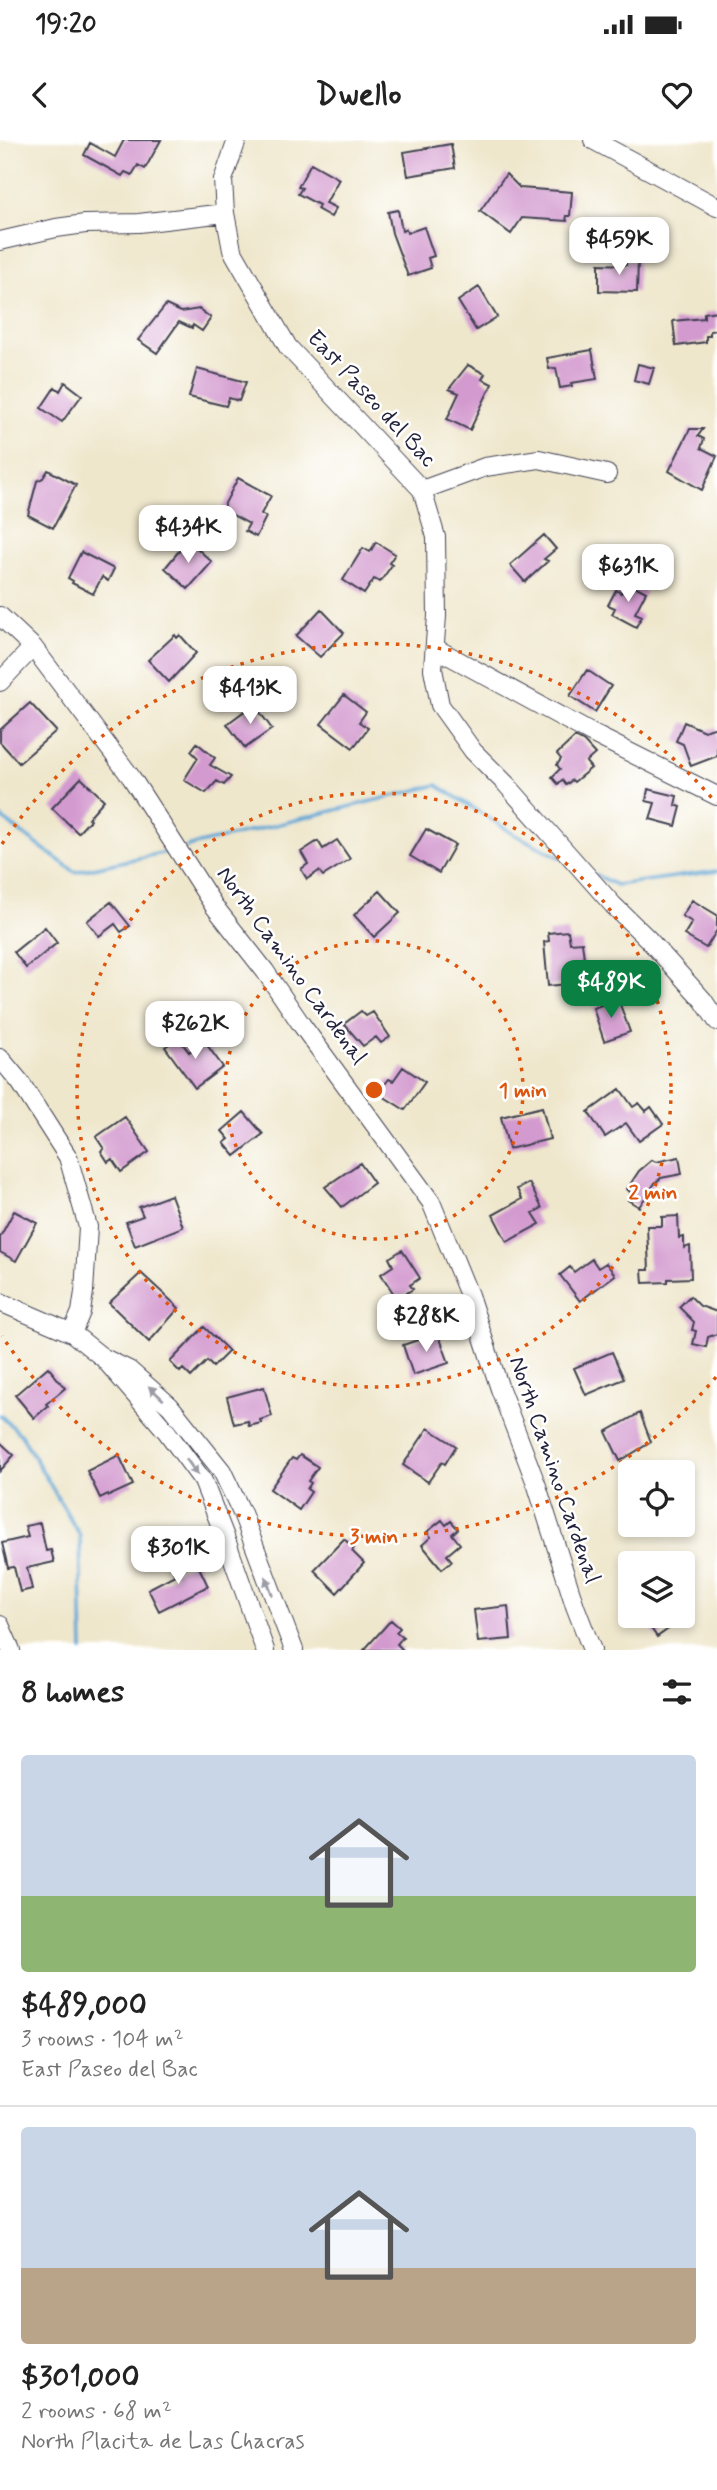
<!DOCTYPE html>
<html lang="en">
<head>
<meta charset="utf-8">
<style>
  :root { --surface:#fff; --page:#f6f6f6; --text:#222; --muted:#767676; --line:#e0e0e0; --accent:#0b8043 }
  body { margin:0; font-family:Mynerve,sans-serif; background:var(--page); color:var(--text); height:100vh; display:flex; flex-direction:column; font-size:26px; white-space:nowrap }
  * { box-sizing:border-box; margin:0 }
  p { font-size:23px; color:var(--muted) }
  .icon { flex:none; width:38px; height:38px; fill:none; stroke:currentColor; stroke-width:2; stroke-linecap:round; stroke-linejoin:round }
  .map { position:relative; height:1510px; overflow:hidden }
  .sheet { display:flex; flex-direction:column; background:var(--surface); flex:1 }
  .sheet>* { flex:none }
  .tools { position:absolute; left:618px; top:1320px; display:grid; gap:14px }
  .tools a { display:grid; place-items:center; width:77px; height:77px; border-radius:7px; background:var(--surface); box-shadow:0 4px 10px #0003; font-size:35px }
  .price { position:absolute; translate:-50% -60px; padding:0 16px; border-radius:14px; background:#fff; color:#222; font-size:23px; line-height:46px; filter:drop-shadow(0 2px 4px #0008) }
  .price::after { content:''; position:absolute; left:50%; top:42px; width:21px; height:16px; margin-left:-10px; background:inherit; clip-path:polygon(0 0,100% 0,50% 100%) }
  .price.active { background:var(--accent); color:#fff }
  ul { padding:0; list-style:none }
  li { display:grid; align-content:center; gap:14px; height:371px; padding:0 21px }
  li+li { border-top:2px solid var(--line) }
  li span { display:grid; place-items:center; height:217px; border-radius:7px; color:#555 }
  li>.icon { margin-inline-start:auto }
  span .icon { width:126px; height:126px; fill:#fffc; stroke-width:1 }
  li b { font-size:30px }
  h2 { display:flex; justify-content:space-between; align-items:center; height:84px; padding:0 21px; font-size:30px }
  .status { display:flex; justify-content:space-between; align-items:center; height:49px; padding:0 35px; background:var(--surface); direction:ltr }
  .status svg { height:19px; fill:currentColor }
  header { display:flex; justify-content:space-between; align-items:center; height:91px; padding:0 21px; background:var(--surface); font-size:32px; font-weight:700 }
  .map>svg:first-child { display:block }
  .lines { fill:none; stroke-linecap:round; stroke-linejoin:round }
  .stream { stroke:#5ea6d5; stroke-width:3.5 }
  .building { fill:#d39acf }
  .minor-casing { stroke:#414051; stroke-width:20 }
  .minor { stroke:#fff; stroke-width:18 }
  .oneway { fill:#9c9ca7 }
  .ring { fill:none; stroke:#de560e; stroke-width:3.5; stroke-dasharray:3.5 7 }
  .labels { text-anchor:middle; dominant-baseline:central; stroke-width:5; stroke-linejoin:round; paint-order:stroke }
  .street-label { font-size:23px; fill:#22223b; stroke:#fff }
  .centre { fill:#de560e; stroke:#fff; stroke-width:3.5 }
  .ring-label { font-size:21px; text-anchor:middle; font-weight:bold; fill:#de560e; stroke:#fff; stroke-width:5; stroke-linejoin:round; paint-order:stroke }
</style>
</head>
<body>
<div class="status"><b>19:20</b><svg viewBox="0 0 49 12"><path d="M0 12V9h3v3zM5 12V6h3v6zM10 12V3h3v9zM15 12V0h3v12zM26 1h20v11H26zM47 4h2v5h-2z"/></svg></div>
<header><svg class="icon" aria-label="back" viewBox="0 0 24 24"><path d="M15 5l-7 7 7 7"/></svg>Dwello<svg class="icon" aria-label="heart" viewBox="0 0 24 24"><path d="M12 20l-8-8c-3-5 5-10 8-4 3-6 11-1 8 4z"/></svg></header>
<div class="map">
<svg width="717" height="1510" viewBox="0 0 717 1510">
  <rect width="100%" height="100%" fill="#fff"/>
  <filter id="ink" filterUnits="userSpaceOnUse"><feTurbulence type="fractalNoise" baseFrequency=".0143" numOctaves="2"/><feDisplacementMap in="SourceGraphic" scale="14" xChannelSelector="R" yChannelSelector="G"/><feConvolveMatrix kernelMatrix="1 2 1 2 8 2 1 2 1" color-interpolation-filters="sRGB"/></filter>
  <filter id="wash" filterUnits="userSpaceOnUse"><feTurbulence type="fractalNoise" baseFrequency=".00686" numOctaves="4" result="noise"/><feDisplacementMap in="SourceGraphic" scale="28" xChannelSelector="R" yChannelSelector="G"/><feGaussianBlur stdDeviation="1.57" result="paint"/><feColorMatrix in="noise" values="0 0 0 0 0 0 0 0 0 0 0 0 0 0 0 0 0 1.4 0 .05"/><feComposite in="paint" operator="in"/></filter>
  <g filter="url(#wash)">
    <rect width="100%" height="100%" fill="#efe7cc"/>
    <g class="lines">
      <path class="stream" d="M 0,677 L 75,732 L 166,712
        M 187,707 L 437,645 L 514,694 L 561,718
        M 596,735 L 616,745 L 717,731
        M 0,1275 L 22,1296 L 80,1396 L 83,1510"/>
    </g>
    <g id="blocks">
      <path class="building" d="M 124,0 L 161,0 L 145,29 L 138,25 L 132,35 L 125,32 L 122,36 L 84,15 L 90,3 L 115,17 Z
        M 451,4 L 455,28 L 408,36 L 404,12 Z
        M 311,23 L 339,39 L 326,63 L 336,68 L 331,77 L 317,69 L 319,65 L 298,54 L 302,48 L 298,47 Z
        M 506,34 L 520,48 L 572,52 L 570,76 L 566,76 L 567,81 L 522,78 L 511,94 L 480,71 Z
        M 398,70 L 402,91 L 406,89 L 407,93 L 424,87 L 434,116 L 428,118 L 431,128 L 408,136 L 392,93 L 388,72 Z
        M 626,120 L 638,121 L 637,152 L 599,151 L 599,124 L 626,125 Z
        M 479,147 L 497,177 L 476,190 L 458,161 Z
        M 166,165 L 181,172 L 199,169 L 211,178 L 202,191 L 193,185 L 192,188 L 179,182 L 157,213 L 138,200 Z
        M 717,171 L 717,190 L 710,191 L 710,196 L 706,196 L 706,202 L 676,206 L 673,181 L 704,178 L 704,173 Z
        M 592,210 L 597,239 L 571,243 L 572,246 L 560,248 L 556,228 L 549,229 L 547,218 Z
        M 638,224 L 654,228 L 649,244 L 634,240 Z
        M 468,225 L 485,234 L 482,239 L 492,244 L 470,290 L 447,279 L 459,253 L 449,249 Z
        M 197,229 L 246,242 L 239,261 L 229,258 L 226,266 L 189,257 Z
        M 65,242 L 82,255 L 62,282 L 41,268 L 55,247 L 60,251 Z
        M 690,289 L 703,289 L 698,296 L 704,299 L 701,308 L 717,316 L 702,350 L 669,331 Z
        M 48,330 L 76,345 L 53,388 L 28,375 L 37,341 L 43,338 Z
        M 238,338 L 271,356 L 261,374 L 266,377 L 256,397 L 245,391 L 249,384 L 222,369 Z
        M 544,395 L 556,409 L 544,419 L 548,421 L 525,442 L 510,425 Z
        M 188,400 L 212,422 L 188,449 L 165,428 Z
        M 376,402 L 395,414 L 389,423 L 392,425 L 380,442 L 374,439 L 364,454 L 343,440 L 363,408 L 370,412 Z
        M 81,412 L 114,429 L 108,441 L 102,437 L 93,454 L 72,443 L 73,441 L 68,438 Z
        M 627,442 L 646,452 L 635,473 L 642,476 L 636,487 L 612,474 L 615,468 L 608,465 L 616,450 L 621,453 Z
        M 321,469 L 344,493 L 320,517 L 296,496 Z
        M 175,495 L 177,498 L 180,495 L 196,513 L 169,542 L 148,520 Z
        M 587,530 L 611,546 L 595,572 L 570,556 Z
        M 344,555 L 366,572 L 359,582 L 368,588 L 353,608 L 321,584 Z
        M 30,563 L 56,591 L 19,623 L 0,602 L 0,590 Z
        M 254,564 L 272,589 L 245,608 L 227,584 Z
        M 684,582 L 704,591 L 717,587 L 717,616 L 691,626 L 683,604 L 676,601 Z
        M 575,597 L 584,602 L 595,614 L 586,622 L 591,628 L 574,642 L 572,640 L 566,645 L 562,640 L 558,644 L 552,637 L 560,629 L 557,625 L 561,619 L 557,614 Z
        M 197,603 L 215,618 L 210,625 L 231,637 L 224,645 L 217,641 L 206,653 L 184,640 L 198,618 L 191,611 Z
        M 81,638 L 104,660 L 88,678 L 90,680 L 78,693 L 52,668 Z
        M 648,649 L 677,656 L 675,665 L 681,667 L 676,686 L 650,679 L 655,663 L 646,661 Z
        M 426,689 L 455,705 L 439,733 L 410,716 Z
        M 337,700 L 350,719 L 323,736 L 319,731 L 307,739 L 301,729 L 308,724 L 301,712 L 318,701 L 323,709 Z
        M 380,751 L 400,773 L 374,797 L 354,775 Z
        M 692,760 L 717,775 L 717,790 L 706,808 L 684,795 L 692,782 L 682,776 Z
        M 111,762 L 130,786 L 121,792 L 115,784 L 99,796 L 87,781 Z
        M 45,787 L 57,803 L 26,828 L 14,812 Z
        M 568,791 L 570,803 L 582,802 L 587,842 L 548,846 L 544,802 L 549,801 L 548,793 Z
        M 618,859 L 630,892 L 604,901 L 593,868 Z
        M 361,871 L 366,876 L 373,872 L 390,897 L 381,903 L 376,897 L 363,906 L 344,884 Z
        M 178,898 L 189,912 L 204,901 L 223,927 L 195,948 L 165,907 Z
        M 403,927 L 425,942 L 405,970 L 378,953 L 389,939 L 393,941 Z
        M 620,949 L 633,967 L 639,963 L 646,971 L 651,967 L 663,984 L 639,1001 L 626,983 L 605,997 L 588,972 Z
        M 542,967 L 550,999 L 509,1009 L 501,977 Z
        M 244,972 L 263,994 L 235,1016 L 224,1003 L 229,999 L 222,991 Z
        M 125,977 L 149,1012 L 121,1032 L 112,1019 L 108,1022 L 101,1011 L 104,1009 L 96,997 Z
        M 679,1017 L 682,1034 L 661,1038 L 655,1043 L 639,1067 L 628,1060 L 631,1053 L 627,1049 L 639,1031 L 652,1020 L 656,1022 Z
        M 360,1023 L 374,1043 L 342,1067 L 325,1047 Z
        M 529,1043 L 542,1068 L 533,1073 L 540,1084 L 507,1102 L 493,1075 L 522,1059 L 517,1049 Z
        M 171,1055 L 183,1087 L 135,1106 L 126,1082 L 143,1076 L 139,1067 Z
        M 14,1071 L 37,1083 L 16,1121 L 0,1112 L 0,1097 Z
        M 678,1076 L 679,1098 L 684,1097 L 684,1108 L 690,1106 L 691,1138 L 668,1139 L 668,1142 L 643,1143 L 642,1130 L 649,1130 L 647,1086 L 662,1086 L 662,1077 Z
        M 402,1110 L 420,1138 L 410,1145 L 413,1149 L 397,1159 L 381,1134 L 393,1126 L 389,1118 Z
        M 592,1119 L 598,1128 L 606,1123 L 615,1135 L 580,1161 L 560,1135 L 570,1127 L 574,1132 Z
        M 141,1133 L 179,1168 L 149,1202 L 109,1163 Z
        M 690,1156 L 700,1166 L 717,1172 L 717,1194 L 708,1197 L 706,1207 L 693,1204 L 696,1191 L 692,1190 L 694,1182 L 679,1167 Z
        M 204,1187 L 229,1211 L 213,1227 L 207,1221 L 191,1237 L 183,1229 L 180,1232 L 170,1222 Z
        M 438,1193 L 449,1223 L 413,1235 L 403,1205 Z
        M 612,1212 L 624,1239 L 586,1255 L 574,1228 Z
        M 48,1227 L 65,1248 L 46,1264 L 48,1266 L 34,1278 L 15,1255 Z
        M 264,1247 L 272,1276 L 260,1280 L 261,1283 L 249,1286 L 248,1281 L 234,1284 L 227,1257 Z
        M 640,1273 L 651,1302 L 620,1321 L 606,1292 Z
        M 428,1288 L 456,1306 L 445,1324 L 442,1322 L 428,1342 L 403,1325 Z
        M 0,1302 L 14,1315 L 0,1331 Z
        M 119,1315 L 133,1345 L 109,1356 L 108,1354 L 100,1358 L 87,1331 Z
        M 300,1315 L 318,1327 L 308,1341 L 311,1343 L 307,1349 L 311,1352 L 299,1370 L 270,1349 L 292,1318 L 296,1320 Z
        M 442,1380 L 446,1385 L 451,1381 L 458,1389 L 452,1394 L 460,1404 L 447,1415 L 452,1421 L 442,1429 L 422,1405 L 431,1397 L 427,1392 Z
        M 40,1383 L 46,1411 L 51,1410 L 54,1422 L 27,1428 L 32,1449 L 20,1452 L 14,1427 L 8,1428 L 2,1403 L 28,1397 L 25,1386 Z
        M 344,1399 L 354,1408 L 352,1411 L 364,1423 L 337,1453 L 314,1430 Z
        M 196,1421 L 208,1446 L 159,1471 L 148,1449 L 175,1435 L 173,1432 Z
        M 508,1466 L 511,1499 L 478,1502 L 474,1470 Z
        M 642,1475 L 688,1475 L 657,1497 Z
        M 391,1480 L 400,1488 L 396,1492 L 403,1497 L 397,1504 L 403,1510 L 364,1510 Z"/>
    </g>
  </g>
  <g filter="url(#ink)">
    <use href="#blocks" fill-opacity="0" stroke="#414051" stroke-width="2"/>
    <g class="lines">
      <defs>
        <path id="minor" d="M 237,0 L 223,40 L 225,73 L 232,110 L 288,207 L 422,350 L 436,397 L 437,476 L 433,529 L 440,565 L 473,611 L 506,644 L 613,765 L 648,799 L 703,860 L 717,881
          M 593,0 L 717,67
          M 0,101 L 56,88 L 85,84 L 139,83 L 225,73
          M 422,350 L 485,327 L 539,319 L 607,334
          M 0,476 L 33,507 L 131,637 L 214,766 L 265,831 L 301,884 L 431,1062 L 469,1155 L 500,1249 L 537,1346 L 575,1466 L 592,1510
          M 435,508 L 591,593 L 717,656
          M 0,542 L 33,507
          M 0,918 L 20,942 L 68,1017 L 88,1087 L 84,1152 L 81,1172 L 72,1193
          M 0,1162 L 72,1193 L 102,1217 L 129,1230 L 170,1266 L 222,1331 L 242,1373 L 294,1510
          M 105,1220 L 167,1292 L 203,1341 L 225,1397 L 265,1510
          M 0,1485 L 11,1510"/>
      </defs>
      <use href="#minor" class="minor-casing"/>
      <use href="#minor" class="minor"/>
    </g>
    <defs><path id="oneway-solid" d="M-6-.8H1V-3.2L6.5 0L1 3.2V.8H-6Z" transform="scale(1.75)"/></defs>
    <g class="oneway">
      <use href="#oneway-solid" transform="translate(156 1253) rotate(-137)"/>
      <use href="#oneway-solid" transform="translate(192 1327) rotate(55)"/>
      <use href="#oneway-solid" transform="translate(269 1446) rotate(-110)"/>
    </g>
  </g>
  <g class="ring">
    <circle cx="374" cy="950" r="149"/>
    <circle cx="374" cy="950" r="297"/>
    <path d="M716 1237A446 446 0 0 1 2 1196M2 704A446 446 0 0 1 716 663"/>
  </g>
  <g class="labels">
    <g class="street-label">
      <text transform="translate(371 259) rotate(47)">East Paseo del Bac</text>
      <text transform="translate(291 826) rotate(54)">North Camino Cardenal</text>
      <text transform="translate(554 1330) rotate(71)">North Camino Cardenal</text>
    </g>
  </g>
  <circle cx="374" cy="950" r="10" class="centre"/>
  <g class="ring-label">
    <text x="523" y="957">1 min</text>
    <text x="653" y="1059">2 min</text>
    <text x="374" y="1403">3 min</text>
  </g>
</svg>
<div class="tools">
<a><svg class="icon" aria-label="locate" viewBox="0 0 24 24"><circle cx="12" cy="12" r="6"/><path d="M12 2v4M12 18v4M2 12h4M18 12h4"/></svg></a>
<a><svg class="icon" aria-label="layers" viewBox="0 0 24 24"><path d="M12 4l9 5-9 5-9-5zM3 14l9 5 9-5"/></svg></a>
</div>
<b class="price" style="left:619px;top:137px">$459K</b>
<b class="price" style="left:188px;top:425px">$434K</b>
<b class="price" style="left:628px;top:464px">$631K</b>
<b class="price" style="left:250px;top:586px">$413K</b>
<b class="price active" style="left:611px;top:880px">$489K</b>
<b class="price" style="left:195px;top:921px">$262K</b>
<b class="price" style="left:426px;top:1214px">$288K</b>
<b class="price" style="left:178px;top:1446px">$301K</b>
</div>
<section class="sheet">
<h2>8 homes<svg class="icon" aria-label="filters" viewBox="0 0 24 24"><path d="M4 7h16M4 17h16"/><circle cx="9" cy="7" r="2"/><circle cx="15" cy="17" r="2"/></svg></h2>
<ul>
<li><span style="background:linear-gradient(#c9d6e8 65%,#8fb573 0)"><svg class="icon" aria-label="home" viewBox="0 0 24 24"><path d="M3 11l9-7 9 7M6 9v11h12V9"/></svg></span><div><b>$489,000</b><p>3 rooms · 104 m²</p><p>East Paseo del Bac</p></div></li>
<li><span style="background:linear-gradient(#c9d6e8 65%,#b9a48a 0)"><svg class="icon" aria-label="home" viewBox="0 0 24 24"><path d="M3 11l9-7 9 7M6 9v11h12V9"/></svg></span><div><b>$301,000</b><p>2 rooms · 68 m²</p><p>North Placita de Las Chacras</p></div></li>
</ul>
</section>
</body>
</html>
